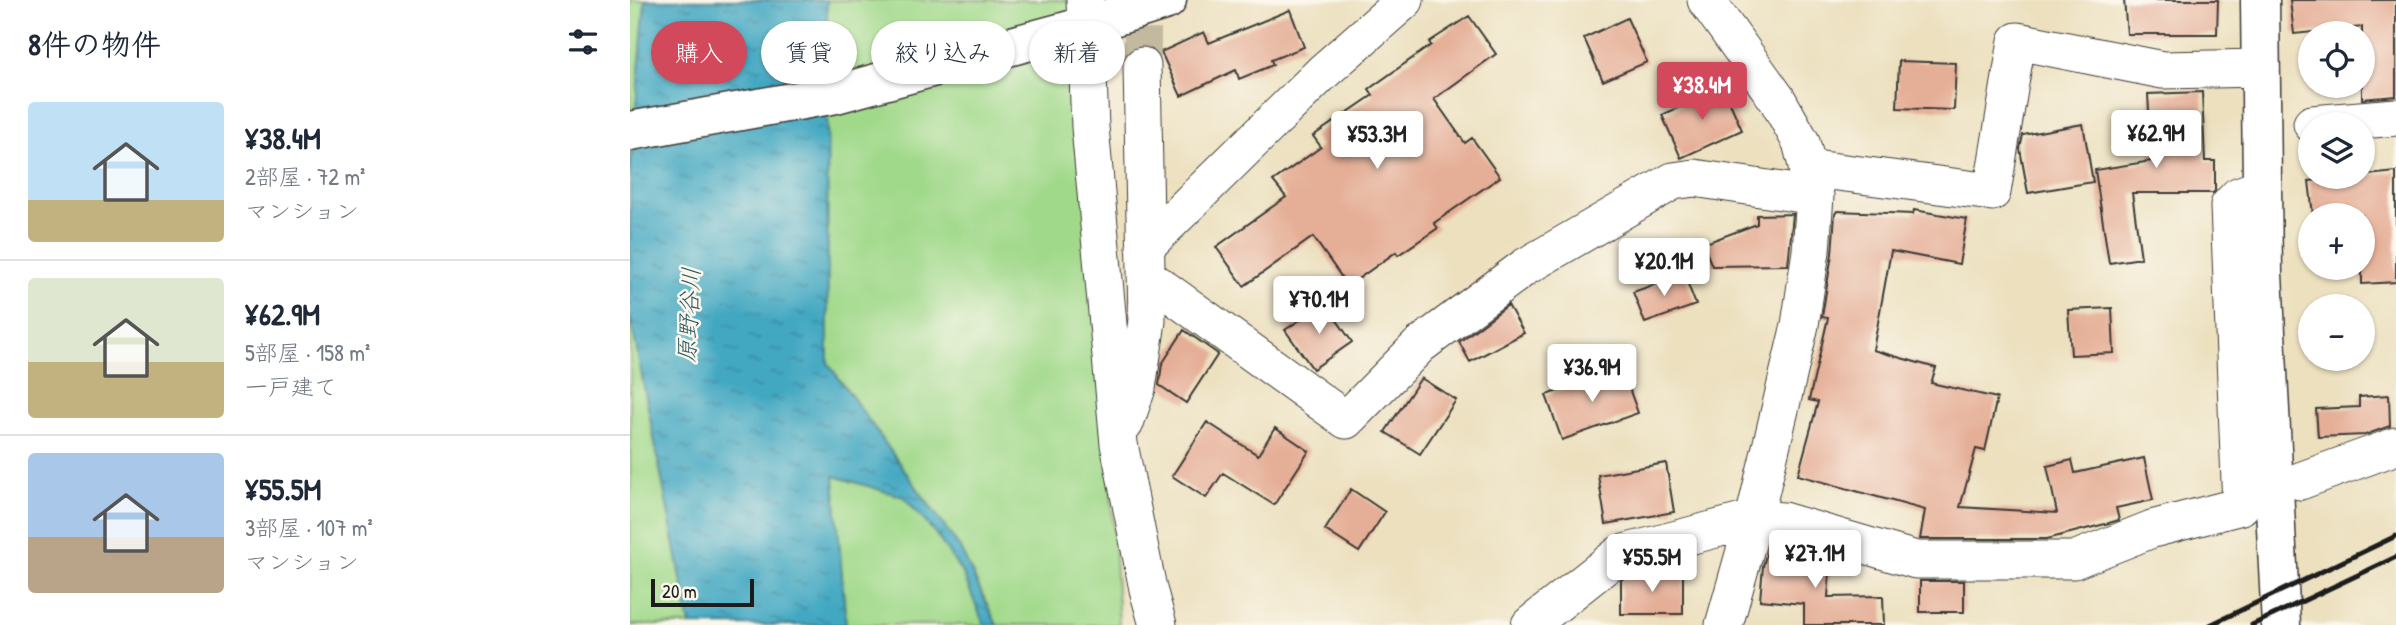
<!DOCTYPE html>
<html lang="ja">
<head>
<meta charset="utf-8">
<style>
  :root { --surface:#fff; --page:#f2f2f3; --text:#1f2937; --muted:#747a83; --line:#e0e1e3; --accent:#d1495b }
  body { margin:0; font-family:"Patrick Hand","Klee One",sans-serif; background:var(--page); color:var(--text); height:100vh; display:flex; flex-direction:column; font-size:26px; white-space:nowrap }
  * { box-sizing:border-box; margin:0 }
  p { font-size:23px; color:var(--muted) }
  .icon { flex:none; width:38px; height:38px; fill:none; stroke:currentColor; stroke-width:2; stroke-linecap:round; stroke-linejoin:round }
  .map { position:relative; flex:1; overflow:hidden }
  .panel { display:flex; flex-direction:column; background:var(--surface); width:630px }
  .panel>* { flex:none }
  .top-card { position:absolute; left:21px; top:21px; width:665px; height:63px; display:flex; gap:14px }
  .buttons { position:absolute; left:1668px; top:21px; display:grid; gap:14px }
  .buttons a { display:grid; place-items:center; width:77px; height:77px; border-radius:50%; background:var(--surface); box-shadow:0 2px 5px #0004; font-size:35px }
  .scale { position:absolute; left:21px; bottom:18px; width:103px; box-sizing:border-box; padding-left:7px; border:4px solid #1c1c1c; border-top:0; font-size:19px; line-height:24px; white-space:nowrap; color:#1c1c1c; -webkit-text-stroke:5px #fbf7ec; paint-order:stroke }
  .price { position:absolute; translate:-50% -60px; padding:0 16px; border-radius:7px; background:#fff; color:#222; font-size:23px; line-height:46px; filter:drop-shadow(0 2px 4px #0008) }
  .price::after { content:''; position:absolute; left:50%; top:42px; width:21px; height:16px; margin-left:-10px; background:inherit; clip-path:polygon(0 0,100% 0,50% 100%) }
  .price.on { background:var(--accent); color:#fff }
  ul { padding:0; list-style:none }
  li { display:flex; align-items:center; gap:21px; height:175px; padding:0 28px }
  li+li { border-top:2px solid var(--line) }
  li span { display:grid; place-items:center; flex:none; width:196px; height:140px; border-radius:7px; color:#555 }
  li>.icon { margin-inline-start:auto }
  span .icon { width:84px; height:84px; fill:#fffc; stroke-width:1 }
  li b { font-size:30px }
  h2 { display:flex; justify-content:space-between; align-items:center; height:84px; padding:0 28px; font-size:30px }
  .chip { padding:0 24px; border-radius:32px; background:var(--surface); box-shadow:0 2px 5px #0004; font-size:24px; line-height:63px }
  .chip.on { background:var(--accent); color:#fff }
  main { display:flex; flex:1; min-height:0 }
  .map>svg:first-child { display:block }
  .green { fill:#a1d98b; stroke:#5e7a54; stroke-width:2 }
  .water { fill:url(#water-ripples); stroke:#2f626f; stroke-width:2 }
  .building { fill:#e5ae96 }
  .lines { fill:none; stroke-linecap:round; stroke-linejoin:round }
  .street-tunnel { stroke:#c2b99e; stroke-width:37; stroke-dasharray:37 18; stroke-linecap:butt }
  .street-casing { stroke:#3b3934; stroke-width:39 }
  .secondary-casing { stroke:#3b3934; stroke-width:41 }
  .street { stroke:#fff; stroke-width:37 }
  .secondary { stroke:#fff; stroke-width:38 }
  .rail { stroke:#1c1c1c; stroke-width:5 }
  .labels { text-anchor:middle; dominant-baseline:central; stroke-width:5; stroke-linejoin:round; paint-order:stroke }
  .water-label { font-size:24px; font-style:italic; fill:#2d5b67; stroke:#fbf7ec }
</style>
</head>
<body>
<main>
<section class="panel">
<h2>8件の物件<svg class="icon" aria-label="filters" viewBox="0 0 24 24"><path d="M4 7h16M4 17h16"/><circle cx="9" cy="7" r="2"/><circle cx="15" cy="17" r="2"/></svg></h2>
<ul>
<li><span style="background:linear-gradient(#bfe0f5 70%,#c2b280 0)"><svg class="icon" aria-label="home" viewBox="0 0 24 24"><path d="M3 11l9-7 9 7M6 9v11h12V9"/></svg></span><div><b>¥38.4M</b><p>2部屋 · 72 m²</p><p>マンション</p></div></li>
<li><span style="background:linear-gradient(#dfe7d0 60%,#c2b280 0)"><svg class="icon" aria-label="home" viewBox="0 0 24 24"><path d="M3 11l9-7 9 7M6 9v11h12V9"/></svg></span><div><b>¥62.9M</b><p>5部屋 · 158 m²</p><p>一戸建て</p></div></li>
<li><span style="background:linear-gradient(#a9c7e8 60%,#b9a48a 0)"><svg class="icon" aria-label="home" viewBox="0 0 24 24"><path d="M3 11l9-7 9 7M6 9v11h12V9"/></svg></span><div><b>¥55.5M</b><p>3部屋 · 107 m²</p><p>マンション</p></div></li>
</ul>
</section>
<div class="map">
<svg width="1766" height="625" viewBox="0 0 1766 625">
  <defs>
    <pattern id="water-ripples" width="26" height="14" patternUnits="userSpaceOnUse" patternTransform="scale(1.75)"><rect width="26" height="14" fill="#42a8c2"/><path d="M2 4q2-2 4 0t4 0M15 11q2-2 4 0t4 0" fill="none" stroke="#36889d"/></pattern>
  </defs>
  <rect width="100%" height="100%" fill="#fbf7ec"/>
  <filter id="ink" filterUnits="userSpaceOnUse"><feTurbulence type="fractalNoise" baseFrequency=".0143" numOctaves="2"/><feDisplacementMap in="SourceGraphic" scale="14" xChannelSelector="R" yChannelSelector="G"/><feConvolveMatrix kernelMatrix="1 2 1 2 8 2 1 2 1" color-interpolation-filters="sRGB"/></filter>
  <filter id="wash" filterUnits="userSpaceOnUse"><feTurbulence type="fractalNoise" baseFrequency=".00686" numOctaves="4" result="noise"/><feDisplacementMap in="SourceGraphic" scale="28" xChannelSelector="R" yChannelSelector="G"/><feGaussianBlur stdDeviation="1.57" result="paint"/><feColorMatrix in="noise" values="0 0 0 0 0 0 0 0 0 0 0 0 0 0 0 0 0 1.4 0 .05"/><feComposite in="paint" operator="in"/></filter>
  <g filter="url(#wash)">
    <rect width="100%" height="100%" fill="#ece0bf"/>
    <path class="green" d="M 0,0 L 452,0 L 489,625 L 0,625 Z"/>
    <path class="water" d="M 15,0 L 197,0 L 198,363 L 330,548 L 367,625 L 354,625 L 334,576 L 305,533 L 274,497 L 204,476 L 216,625 L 60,625 L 0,315 L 0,175 Z"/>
    <g id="blocks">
      <path class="building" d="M 1494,0 L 1588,0 L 1587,34 L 1497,34 Z
        M 1660,0 L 1766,0 L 1766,96 L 1732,99 L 1732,27 L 1664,34 Z
        M 660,10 L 674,47 L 641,60 L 643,65 L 609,79 L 606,70 L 551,96 L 531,52 L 574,32 L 579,43 Z
        M 839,16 L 866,54 L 804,99 L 835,143 L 842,138 L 870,177 L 804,223 L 808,228 L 768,255 L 766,252 L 718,286 L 683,237 L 614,286 L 586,247 L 656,197 L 643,181 L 691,147 L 683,136 L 743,95 L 739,89 L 801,45 L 799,42 Z
        M 997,18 L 1017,62 L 973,81 L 954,38 Z
        M 1269,61 L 1326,63 L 1324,110 L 1267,108 Z
        M 1093,87 L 1112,130 L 1051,158 L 1032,115 Z
        M 1572,92 L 1575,161 L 1585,161 L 1585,191 L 1583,193 L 1502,193 L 1511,258 L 1479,263 L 1465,170 L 1522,161 L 1518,94 Z
        M 1453,124 L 1463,182 L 1398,193 L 1390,149 L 1393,135 Z
        M 1766,172 L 1766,282 L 1732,284 L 1732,215 L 1683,215 L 1679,181 Z
        M 1284,210 L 1337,219 L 1329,264 L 1261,251 L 1243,350 L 1306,368 L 1301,383 L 1367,398 L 1355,451 L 1346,449 L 1330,507 L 1427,513 L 1417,466 L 1442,460 L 1445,473 L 1514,458 L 1523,500 L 1486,508 L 1489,520 L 1479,523 L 1417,539 L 1290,539 L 1295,510 L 1168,475 L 1188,402 L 1179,400 L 1198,318 L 1192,317 L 1202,254 L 1205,214 L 1207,211 L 1283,214 Z
        M 1163,214 L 1158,265 L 1082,266 L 1073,244 L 1127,224 L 1127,215 Z
        M 1054,274 L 1066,305 L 1015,323 L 1003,292 Z
        M 695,303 L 722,342 L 683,369 L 655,330 Z
        M 878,305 L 894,333 L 840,362 L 829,342 Z
        M 1482,308 L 1484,353 L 1441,355 L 1438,310 Z
        M 554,330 L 588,354 L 556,403 L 529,385 L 532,364 Z
        M 992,369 L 1008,413 L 932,440 L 916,395 Z
        M 791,378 L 826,400 L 790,454 L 755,432 Z
        M 1759,395 L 1760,426 L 1735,435 L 1688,437 L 1686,409 L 1729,407 L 1729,397 Z
        M 577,422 L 628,455 L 645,428 L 679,451 L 644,505 L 593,473 L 576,498 L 542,476 Z
        M 1036,463 L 1044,512 L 976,524 L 968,475 Z
        M 721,489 L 755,512 L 729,552 L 695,530 Z
        M 1138,548 L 1182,551 L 1201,557 L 1198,597 L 1253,596 L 1254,625 L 1174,625 L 1174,604 L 1130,600 L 1133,566 Z
        M 1053,573 L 1053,614 L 991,614 L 991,580 L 999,574 Z
        M 1290,581 L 1334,581 L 1334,612 L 1290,612 Z"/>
    </g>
  </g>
  <g filter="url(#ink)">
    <use href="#blocks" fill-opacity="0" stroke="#3b3934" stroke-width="2"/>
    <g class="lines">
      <path class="street-tunnel" d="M 512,66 L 513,0"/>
      <defs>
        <path id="street" d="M 455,0 L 460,127 L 489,444 L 518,589 L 528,625
          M 1076,0 L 1147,99 L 1171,142 L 1185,196 L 1181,251 L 1170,325 L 1124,519 L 1094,625
          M 1682,124 L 1766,117
          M 1177,168 L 1362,192 L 1387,41 L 1533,70 L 1631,68
          M 515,247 L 693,72 L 775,0
          M 516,276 L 716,420 L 790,345 L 895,267 L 1043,181 L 1064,178 L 1185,196
          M 495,423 L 507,388 L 517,321 L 512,66
          M 1670,481 L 1766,446
          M 900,625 L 990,554 L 1124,519 L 1153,521 L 1286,560 L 1444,560 L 1522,529 L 1611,506 L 1599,206 L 1608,196 L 1633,187"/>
        <path id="secondary" d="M 1630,0 L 1633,274 L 1651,625
          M 0,131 L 206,94 L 455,26 L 537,0"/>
      </defs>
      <use href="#street" class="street-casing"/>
      <use href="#secondary" class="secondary-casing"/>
      <use href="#street" class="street"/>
      <use href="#secondary" class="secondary"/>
      <path class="rail" d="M 1580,625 L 1766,536
        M 1622,625 L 1766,557"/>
    </g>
  </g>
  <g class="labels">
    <g class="water-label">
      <text transform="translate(58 315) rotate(-87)">原野谷川</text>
    </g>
  </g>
</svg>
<div class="buttons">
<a><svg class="icon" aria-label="locate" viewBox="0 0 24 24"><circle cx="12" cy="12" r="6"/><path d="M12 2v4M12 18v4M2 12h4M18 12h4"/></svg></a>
<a><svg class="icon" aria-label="layers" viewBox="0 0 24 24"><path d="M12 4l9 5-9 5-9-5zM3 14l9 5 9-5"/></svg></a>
<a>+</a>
<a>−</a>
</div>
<div class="scale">20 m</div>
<b class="price on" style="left:1072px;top:122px">¥38.4M</b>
<b class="price" style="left:1526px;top:170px">¥62.9M</b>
<b class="price" style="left:747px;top:171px">¥53.3M</b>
<b class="price" style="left:1034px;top:298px">¥20.1M</b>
<b class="price" style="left:689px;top:336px">¥70.1M</b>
<b class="price" style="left:962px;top:404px">¥36.9M</b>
<b class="price" style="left:1185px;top:590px">¥27.1M</b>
<b class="price" style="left:1022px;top:594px">¥55.5M</b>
<div class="top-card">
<a class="chip on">購入</a>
<a class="chip">賃貸</a>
<a class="chip">絞り込み</a>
<a class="chip">新着</a>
</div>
</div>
</main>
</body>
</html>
